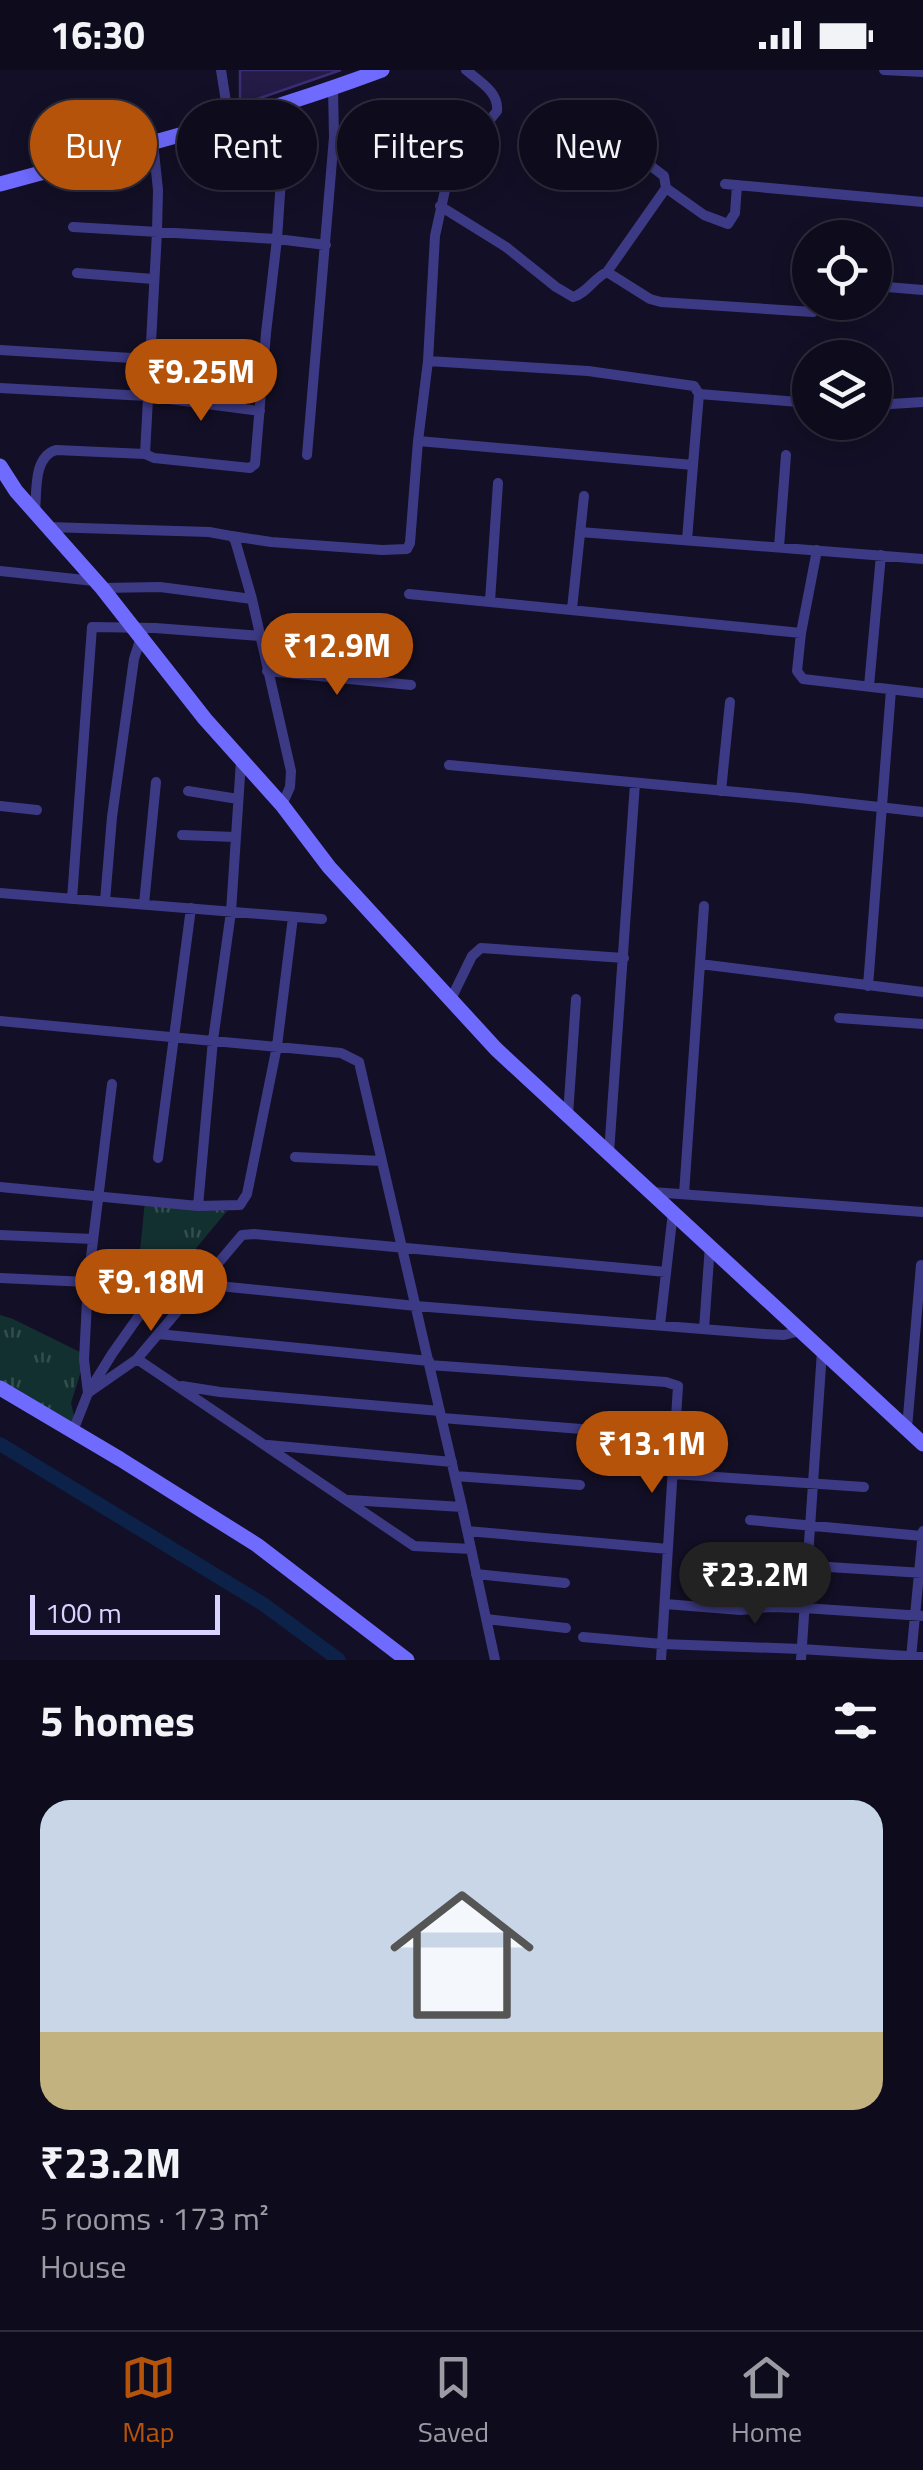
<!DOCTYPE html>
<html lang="en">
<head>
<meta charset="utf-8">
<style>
  :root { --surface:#0e0b1c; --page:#171425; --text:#f1f3f6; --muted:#9b9ba3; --line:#2e2b3b; --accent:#b45309 }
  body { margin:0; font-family:"Titillium Web",sans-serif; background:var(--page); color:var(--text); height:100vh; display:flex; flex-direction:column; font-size:38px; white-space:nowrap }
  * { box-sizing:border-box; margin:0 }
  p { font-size:32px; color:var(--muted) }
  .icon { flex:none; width:55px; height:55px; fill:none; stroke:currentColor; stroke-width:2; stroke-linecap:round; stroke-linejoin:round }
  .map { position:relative; height:1590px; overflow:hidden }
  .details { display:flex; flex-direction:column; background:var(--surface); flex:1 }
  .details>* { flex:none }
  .banner { position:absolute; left:30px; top:30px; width:865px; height:90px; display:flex; gap:20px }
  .buttons { position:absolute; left:792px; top:150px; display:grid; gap:20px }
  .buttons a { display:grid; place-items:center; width:100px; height:100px; border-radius:50%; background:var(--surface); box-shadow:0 5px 25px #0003,0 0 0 2px var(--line); font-size:50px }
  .scale { position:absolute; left:30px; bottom:25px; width:190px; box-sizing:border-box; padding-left:10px; border:5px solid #d9d4ff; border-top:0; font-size:28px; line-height:35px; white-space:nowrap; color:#d9d4ff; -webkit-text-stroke:8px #130f26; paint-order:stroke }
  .price { position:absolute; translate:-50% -85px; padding:0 22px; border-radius:35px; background:var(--accent); color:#fff; font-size:32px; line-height:65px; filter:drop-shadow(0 2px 5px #0008) }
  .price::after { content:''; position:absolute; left:50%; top:60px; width:30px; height:22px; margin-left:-15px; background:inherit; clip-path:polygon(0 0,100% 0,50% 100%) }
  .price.on { background:#222; color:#fff }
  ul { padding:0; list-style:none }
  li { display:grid; align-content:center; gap:20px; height:530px; padding:0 40px }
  li span { display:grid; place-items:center; height:310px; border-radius:30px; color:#555 }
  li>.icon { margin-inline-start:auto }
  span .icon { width:180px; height:180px; fill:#fffc; stroke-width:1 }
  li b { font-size:42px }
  h2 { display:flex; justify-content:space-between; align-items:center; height:120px; padding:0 40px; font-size:42px }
  .tag { padding:0 35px; border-radius:45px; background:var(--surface); box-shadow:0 5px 25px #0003,0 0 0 2px var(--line); font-size:35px; line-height:90px }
  .tag.on { background:var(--accent); color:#fff }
  .status { display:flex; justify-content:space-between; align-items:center; height:70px; padding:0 50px; background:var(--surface); direction:ltr }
  .status svg { height:28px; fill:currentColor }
  .tabs { display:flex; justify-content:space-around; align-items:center; height:140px; border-top:2px solid var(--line); background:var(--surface); font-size:28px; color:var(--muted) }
  .tabs a { display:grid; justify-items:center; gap:5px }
  .tabs .on { color:var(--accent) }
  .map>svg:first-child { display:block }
  .park { fill:url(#park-tufts) }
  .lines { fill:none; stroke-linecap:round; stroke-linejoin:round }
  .canal { stroke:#0c2248; stroke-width:14 }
  .building { fill:#241b47; stroke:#3b2d73; stroke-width:2.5 }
  .street { stroke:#3d3a85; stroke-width:10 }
  .secondary { stroke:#6f6bff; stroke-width:15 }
</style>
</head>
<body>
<div class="status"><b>16:30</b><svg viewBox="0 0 49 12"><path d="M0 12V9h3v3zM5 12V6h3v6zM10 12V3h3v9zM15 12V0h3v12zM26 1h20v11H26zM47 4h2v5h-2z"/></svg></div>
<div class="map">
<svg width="923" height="1590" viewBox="0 0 923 1590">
  <defs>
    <pattern id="park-tufts" width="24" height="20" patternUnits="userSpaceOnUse" patternTransform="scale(2.5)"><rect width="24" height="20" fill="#12302f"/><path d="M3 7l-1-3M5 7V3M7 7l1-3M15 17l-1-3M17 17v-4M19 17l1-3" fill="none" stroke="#344d4e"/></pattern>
  </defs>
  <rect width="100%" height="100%" fill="#130f26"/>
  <path class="park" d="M 145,1130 L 227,1141 L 133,1254 Z
    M 0,1245 L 13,1249 L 86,1285 L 71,1333 L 77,1358 L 0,1314 Z"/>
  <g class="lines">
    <path class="canal" d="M 0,1374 L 263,1534 L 339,1590"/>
  </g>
  <path class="building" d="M 240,0 L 341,0 L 240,35 Z"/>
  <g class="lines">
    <path class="street" d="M 221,0 L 229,51
      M 884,0 L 923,2
      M 597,55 L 664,106 L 666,118 L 704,145 L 728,154 L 735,143 L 737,115
      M 725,114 L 923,132
      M 440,136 L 506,177 L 556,217 L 573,227 C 587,223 594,208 607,202 L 650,229 L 661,232 L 813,242
      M 73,157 L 277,169 L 326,175
      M 607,202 L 666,118
      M 77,203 L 153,209
      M 875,216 L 923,220
      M 0,280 L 148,289
      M 0,318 L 146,326 L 260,341
      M 699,324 L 810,333
      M 875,335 L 923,332
      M 418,371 L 693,395 L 699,324 L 694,316 L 588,301 L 428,291 L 435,166 L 447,111 L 454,95 L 497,41 C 499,22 480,12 466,0
      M 145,384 L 157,162 L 158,120 L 153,72
      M 307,385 L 334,67 L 333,18
      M 35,442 C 37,421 33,387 56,380 L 145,384 L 154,388 L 250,398 L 255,394 L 266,263 L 277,169 L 286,34
      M 48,457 L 209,462 L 231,466 L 235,470 L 252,529 L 291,701 L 290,717 L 282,735
      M 580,462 L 923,489
      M 232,466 L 271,472 L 382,480 L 407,479 L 410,473 L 418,371 L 428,291
      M 687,470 L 693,395
      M 779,477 L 786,385
      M 0,501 L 94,511
      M 102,518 L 160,517 L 252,529
      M 409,524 L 801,563 L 797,601 L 803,609 L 923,623
      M 490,531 L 498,413
      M 572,539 L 584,426
      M 801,563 L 817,480
      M 267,601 L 411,615
      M 323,606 L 326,558
      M 869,616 L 881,485
      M 449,695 L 800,728 L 923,742
      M 188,721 L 238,729
      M 721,721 L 730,632
      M 0,736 L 37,740
      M 182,765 L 235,767
      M 0,823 L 322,849
      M 72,829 L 92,557 L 155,558 L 261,566
      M 105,831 L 112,747 L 134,589 L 141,567
      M 144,834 L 156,712
      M 700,894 L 923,922
      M 868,916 L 891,620
      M 450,931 L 472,886 L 481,878 L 624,888
      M 839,948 L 923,954
      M 0,951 L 341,983 L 359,992 L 462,1437 L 495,1590
      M 568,1045 L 576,929
      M 609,1083 L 635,713
      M 295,1087 L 382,1091
      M 158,1088 L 191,838
      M 0,1117 L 198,1136 L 240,1135 L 247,1124 L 277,976 L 293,847
      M 652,1122 L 923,1142
      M 684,1124 L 704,836
      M 198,1136 L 213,970 L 231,842 L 241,691
      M 0,1165 L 93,1169
      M 0,1208 L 88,1212
      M 199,1214 L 416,1236 L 765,1264 L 784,1265 L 800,1261
      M 660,1255 L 673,1142
      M 704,1259 L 710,1175
      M 158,1264 L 429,1291
      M 137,1289 L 414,1476 L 471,1479
      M 429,1295 L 666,1312 L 678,1316 L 661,1590
      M 182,1316 L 220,1322 L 440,1341
      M 91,1318 L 112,1284 L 182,1185
      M 88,1323 L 84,1290 L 88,1212 L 112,1014
      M 442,1348 L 594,1360
      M 907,1358 L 921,1195
      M 73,1361 L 88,1323 L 137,1289 L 242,1165 L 254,1164 L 666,1202
      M 268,1375 L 452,1392
      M 673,1404 L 864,1417
      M 455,1406 L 580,1415
      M 349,1430 L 462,1437
      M 750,1450 L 922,1466
      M 467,1461 L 668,1479
      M 736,1491 L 923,1503
      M 476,1504 L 565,1513
      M 665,1534 L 741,1540 L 770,1537 L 804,1538 L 923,1546
      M 486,1549 L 566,1558
      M 583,1567 L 662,1574 L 801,1579 L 923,1587
      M 911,1588 L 923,1461
      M 801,1590 L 822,1281"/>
    <path class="secondary" d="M 0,114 C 128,79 257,47 382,0
      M 0,396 L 16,421 L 102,518 L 205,649 L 282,735 L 329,797 L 496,979 L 923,1374
      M 0,1318 L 120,1389 L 257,1475 L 407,1590"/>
  </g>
</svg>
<div class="buttons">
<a><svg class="icon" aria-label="locate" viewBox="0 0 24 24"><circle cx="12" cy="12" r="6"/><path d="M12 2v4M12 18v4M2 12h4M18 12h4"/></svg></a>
<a><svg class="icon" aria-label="layers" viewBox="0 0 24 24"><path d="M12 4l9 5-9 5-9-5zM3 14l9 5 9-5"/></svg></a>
</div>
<div class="scale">100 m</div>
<b class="price" style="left:201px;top:354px">₹9.25M</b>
<b class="price" style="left:337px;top:628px">₹12.9M</b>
<b class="price" style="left:151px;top:1264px">₹9.18M</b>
<b class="price" style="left:652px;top:1426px">₹13.1M</b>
<b class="price on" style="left:755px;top:1557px">₹23.2M</b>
<div class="banner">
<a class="tag on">Buy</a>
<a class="tag">Rent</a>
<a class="tag">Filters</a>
<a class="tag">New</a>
</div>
</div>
<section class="details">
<h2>5 homes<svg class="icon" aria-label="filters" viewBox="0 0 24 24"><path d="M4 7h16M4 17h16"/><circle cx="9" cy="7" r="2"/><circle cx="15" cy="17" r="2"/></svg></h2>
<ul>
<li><span style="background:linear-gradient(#c9d6e8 75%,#c2b280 0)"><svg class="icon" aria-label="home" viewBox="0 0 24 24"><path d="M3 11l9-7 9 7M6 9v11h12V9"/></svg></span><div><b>₹23.2M</b><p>5 rooms · 173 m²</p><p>House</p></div></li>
</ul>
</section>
<nav class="tabs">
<a class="on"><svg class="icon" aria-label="map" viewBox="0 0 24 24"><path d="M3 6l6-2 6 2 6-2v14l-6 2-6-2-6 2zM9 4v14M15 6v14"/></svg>Map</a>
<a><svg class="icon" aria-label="saved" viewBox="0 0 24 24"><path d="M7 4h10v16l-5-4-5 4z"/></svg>Saved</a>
<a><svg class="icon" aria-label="home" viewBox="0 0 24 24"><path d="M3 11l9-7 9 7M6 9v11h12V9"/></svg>Home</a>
</nav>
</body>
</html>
